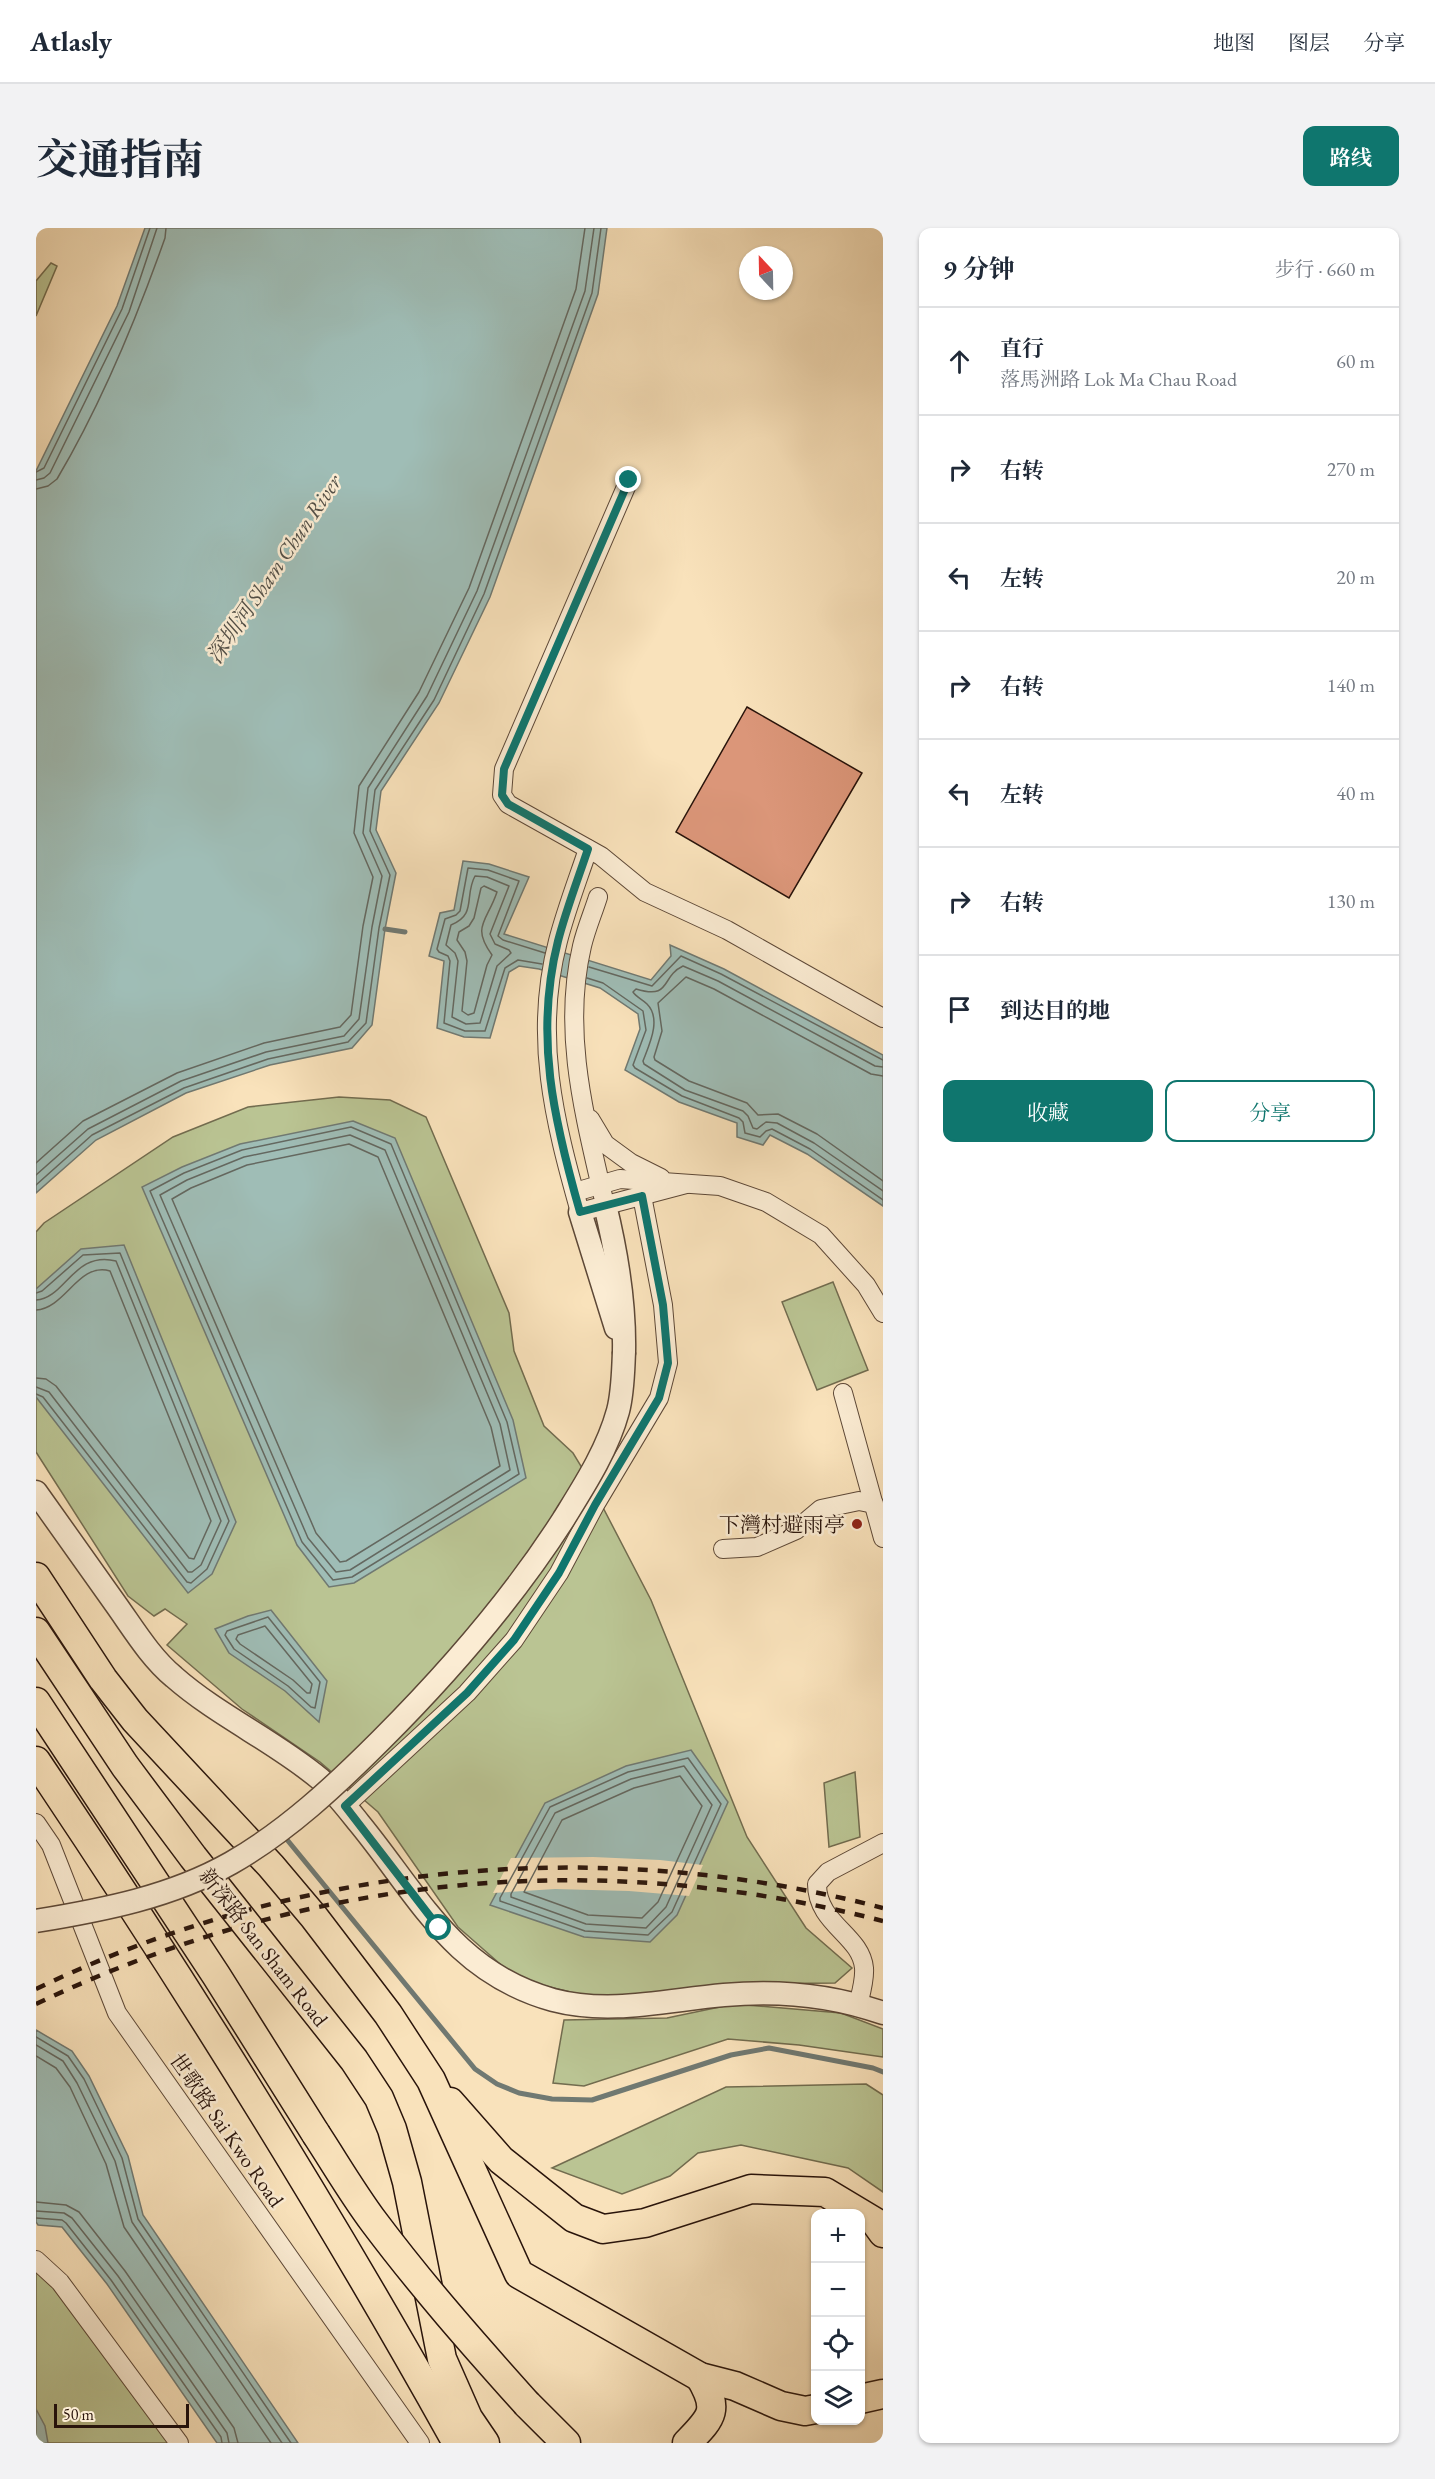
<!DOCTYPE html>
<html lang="zh">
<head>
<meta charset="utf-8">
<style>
	:root { --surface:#fff; --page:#f2f2f3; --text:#1f2937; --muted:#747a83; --line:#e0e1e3; --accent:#0f766e }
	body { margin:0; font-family:"EB Garamond","Noto Serif SC",serif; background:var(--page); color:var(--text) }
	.controls { position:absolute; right:18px; bottom:18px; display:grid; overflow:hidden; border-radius:12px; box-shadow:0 2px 4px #0004 }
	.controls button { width:54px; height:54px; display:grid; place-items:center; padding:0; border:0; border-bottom:2px solid var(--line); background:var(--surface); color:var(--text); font:30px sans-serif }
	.compass { position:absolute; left:703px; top:18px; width:54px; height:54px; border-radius:50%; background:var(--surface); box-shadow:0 2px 4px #0004; rotate:338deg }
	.scale { position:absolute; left:18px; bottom:15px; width:135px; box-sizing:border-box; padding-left:6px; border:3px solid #29140b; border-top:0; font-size:16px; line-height:21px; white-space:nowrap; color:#29140b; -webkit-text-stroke:4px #fbecd3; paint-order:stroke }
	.stop { position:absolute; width:18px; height:18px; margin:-14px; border:4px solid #0f766e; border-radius:50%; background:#fff }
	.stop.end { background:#0f766e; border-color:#fff; box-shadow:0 2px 6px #0008 }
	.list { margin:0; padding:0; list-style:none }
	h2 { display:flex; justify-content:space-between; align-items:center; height:78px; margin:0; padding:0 24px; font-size:26px }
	h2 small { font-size:20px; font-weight:400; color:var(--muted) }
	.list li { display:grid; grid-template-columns:39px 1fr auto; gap:18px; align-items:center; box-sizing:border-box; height:108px; padding:0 24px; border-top:2px solid var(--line) }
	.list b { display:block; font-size:22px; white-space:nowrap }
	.list p { margin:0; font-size:20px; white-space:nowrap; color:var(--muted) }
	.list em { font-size:20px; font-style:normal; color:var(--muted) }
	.actions { display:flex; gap:12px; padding:18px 24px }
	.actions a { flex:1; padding:14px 0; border:2px solid var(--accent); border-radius:12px; text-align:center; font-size:21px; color:var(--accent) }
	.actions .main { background:var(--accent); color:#fff }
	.icon { flex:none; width:33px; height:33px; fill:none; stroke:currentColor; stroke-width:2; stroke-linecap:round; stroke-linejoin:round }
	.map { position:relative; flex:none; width:847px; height:2215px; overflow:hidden; border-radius:12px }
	header { display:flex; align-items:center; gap:36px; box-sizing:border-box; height:84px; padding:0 30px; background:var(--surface); border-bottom:2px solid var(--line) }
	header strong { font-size:28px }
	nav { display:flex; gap:33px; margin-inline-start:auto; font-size:21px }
	.intro { display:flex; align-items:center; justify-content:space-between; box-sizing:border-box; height:144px; padding:0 36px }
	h1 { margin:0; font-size:42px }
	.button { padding:15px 27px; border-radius:12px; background:var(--accent); color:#fff; font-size:21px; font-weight:700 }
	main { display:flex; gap:36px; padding:0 36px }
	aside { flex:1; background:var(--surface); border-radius:12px; box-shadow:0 2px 4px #0004 }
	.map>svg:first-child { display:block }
	.green { fill:#bac493; stroke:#726c4f; stroke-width:1.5 }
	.water { fill:#9fbdb6; stroke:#707972; stroke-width:1.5 }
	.pier { fill:#f9e2bb }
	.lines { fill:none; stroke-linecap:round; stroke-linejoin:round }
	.shore { stroke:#646860; stroke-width:1.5 }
	.stream { stroke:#707972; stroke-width:5 }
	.building { fill:#db9679; stroke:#29140b; stroke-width:1.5 }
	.minor-casing { stroke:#5d4837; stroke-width:20 }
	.tertiary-casing { stroke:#5d4837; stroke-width:25 }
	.primary-casing { stroke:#29140b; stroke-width:31 }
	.minor { stroke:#fbecd3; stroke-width:18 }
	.tertiary { stroke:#fbecd3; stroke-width:22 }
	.primary { stroke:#f9e2bb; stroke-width:28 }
	.rail { stroke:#29140b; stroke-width:4.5; stroke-dasharray:10 10; stroke-linecap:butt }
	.tertiary-bridge-casing { stroke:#5d4837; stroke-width:25; stroke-linecap:butt }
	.primary-bridge-casing { stroke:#29140b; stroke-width:31; stroke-linecap:butt }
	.tertiary-bridge { stroke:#fbecd3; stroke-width:22 }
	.primary-bridge { stroke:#f9e2bb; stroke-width:28 }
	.route { stroke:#0f766e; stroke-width:8 }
	.poi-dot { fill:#8f2418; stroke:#fbecd3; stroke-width:2 }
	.labels { text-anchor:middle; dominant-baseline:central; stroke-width:5; stroke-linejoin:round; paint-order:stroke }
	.poi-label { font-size:21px; fill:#29140b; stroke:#fbecd3; text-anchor:end }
	.street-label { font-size:21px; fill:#29140b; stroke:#fbecd3 }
	.water-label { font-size:22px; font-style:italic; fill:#524f47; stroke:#fbecd3 }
</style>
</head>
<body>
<header>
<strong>Atlasly</strong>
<nav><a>地图</a><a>图层</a><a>分享</a></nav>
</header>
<div class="intro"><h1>交通指南</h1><a class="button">路线</a></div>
<main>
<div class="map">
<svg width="847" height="2215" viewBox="0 0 847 2215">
	<rect width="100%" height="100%" fill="#f9e2bb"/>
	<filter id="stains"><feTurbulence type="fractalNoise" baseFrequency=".00333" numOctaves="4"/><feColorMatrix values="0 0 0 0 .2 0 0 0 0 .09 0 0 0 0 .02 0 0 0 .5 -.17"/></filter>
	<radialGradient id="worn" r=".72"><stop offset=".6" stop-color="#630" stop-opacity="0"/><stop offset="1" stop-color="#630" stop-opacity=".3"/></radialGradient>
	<!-- green -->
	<g class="green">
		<polygon points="15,35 21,38 0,88 0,53"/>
		<polygon points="303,869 354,872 390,889 473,1085 478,1123 508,1198 537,1225 548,1243 615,1372 711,1609 770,1700 816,1740 799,1755 697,1756 563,1771 481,1751 422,1699 342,1584 284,1534 206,1481 131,1417 151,1396 129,1381 118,1388 92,1368 0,1224 0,1004 8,995 137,909 212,879"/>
		<polygon points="797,1054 832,1142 781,1162 746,1074"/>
		<polygon points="819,1544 824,1609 793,1619 788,1555"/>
		<polygon points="698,1776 805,1785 847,1801 847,1829 763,1817 692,1811 548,1858 517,1855 528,1792 631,1790"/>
		<polygon points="830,1856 847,1867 847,1964 812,1940 705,1917 662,1925 634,1948 586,1966 516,1940 690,1859"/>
		<polygon points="0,2032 139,2215 0,2215"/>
	</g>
	<!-- water -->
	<g class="water">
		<polygon points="109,0 571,0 562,66 454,369 403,475 345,563 340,602 360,645 349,701 336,797 316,820 234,837 150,865 60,912 0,965 0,243 81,78"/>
		<polygon points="427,633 453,636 493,649 468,706 615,752 635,728 634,717 688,741 847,827 847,978 771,926 734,907 727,917 701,909 701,895 643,874 589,842 604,801 602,786 564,760 503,741 483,738 473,744 454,810 428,809 401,800 408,733 393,728 404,685 418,682"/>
		<polygon points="317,893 359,910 477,1192 490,1250 318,1355 293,1359 261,1317 106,959 146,939 204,916"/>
		<polygon points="88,1017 200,1294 176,1346 152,1365 0,1169 0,1061 45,1021"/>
		<polygon points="235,1382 291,1453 283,1494 249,1463 193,1425 179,1401 212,1388"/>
		<polygon points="655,1522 692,1574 641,1687 614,1714 548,1709 454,1677 509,1575 590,1538"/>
		<polygon points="0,1802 36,1823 53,1848 92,1928 107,1987 262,2215 181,2215 71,2056 26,1999 2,1997 0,1994"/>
		<polygon points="0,2181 9,2198 12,2215 0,2215"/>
	</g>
	<!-- pier -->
	<polygon class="pier" points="557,1629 624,1632 667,1637 653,1668 593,1663 519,1661 457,1665 475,1630"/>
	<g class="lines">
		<!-- shore -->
		<g class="shore">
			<polyline points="0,244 8,240 86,81 114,0"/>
			<polyline points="0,252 8,250 14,245 93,84 121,0"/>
			<path d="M 0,261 L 12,258 L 21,251 C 66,175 100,92 129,10 L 130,0"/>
			<path d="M 439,648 L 451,649 L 473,658 L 454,706 L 459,716 L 473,722 L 475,725 L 461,738 L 444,795 L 430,796 L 416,789 L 422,733 L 419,725 L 410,717 L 415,697 C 441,687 428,668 439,648 Z"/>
			<path d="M 448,658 L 461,664 C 451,694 435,698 456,727 L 451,737 L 438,785 L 432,787 L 426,783 L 431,733 L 429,724 L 421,712 L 423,704 L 433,698 L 438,690 L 445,660 Z"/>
			<polyline points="506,736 482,732 469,740 449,803 429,803 408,795 414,733 412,728 403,724 401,721 409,691 420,687 424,683 432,640 452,642 483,653 462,708 467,712 509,725"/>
			<polyline points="553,739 616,758 645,728 685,746 847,832"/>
			<polyline points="551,750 567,755 607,783 610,802 597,837 599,840 646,868 703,890 707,894 709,905 724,909 730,903 736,901 774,921 847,972"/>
			<path d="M 847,839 L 839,838 L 682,753 L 647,738 C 624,749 636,772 600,761 L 597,764 C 600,769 606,771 611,776 C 626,791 613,817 607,833 L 608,836 L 649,862 L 707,883 L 712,888 L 717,900 L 721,901 L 730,894 L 741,895 L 778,915 L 847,963"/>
			<polyline points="847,848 835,846 678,761 650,749 622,775 626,803 618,829 619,832 653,853 711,875 722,887 742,886 781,906 847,953"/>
			<polygon points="315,899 355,916 471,1194 483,1246 316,1349 297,1352 266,1314 114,963 148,945 206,922"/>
			<polygon points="314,907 349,922 464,1196 474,1242 314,1342 300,1344 272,1310 124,967 151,952 208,929"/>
			<polygon points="313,916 342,929 455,1199 464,1238 310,1333 304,1334 280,1305 136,971 155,960 211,937"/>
			<polyline points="0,935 47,893 141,845 228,815 304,799 315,787 327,698 337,649 318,605 323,558 383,464 433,360 540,61 549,0"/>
			<polyline points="0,947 52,901 145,853 230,824 308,808 323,791 336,699 346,648 327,605 332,560 391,468 441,363 549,63 558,0"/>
			<polyline points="0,957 56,907 148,860 232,831 312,814 330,795 343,700 354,647 334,603 339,562 398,472 448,366 556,65 565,0"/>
			<polyline points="0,1065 6,1063 47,1027 84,1025 193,1293 171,1341 155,1355 151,1354 7,1169 0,1166"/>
			<path d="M 0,1072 C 29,1071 38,1022 80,1033 L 185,1293 L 165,1337 L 156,1344 L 152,1344 L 13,1164 L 0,1159"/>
			<path d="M 0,1082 C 30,1080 42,1034 74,1043 L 175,1293 L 158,1331 L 153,1330 L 20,1158 L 10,1151 L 0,1150"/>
			<polygon points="232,1389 284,1454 279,1480 275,1479 252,1458 198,1421 189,1407 191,1403"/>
			<polygon points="229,1398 276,1456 274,1465 271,1465 257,1452 204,1416 200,1411 202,1407"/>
			<polygon points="652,1530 685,1576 636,1684 612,1707 549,1703 464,1673 464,1670 514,1579 592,1544"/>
			<polygon points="648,1538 676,1577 630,1679 610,1700 550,1696 475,1669 475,1666 519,1585 595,1551"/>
			<polygon points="644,1548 666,1578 622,1674 606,1690 552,1687 488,1664 526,1592 598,1560"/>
			<polyline points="0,1809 32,1828 48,1851 86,1930 102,1991 255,2215"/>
			<polyline points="0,1817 27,1833 41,1855 79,1933 96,1994 246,2215"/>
			<polyline points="0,1828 20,1840 34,1859 70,1936 88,1999 235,2215"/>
			<polyline points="0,1974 30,1977 43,1984 89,2043 198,2200 202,2215"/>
			<polyline points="0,1983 28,1985 36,1990 82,2048 191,2205 193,2215"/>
			<polyline points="0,1990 26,1992 30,1995 75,2052 185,2209 186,2215"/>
		</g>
		<!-- stream -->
		<g class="stream">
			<polyline points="349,701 369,704"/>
			<polyline points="248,1608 439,1841 461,1856 483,1865 516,1871 556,1872 695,1827 733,1820 837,1840 847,1844"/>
		</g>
	</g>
	<!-- building -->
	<polygon class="building" points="711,479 826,545 753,670 640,604"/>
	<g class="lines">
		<!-- minor casing -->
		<g class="minor-casing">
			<g id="minor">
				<polyline points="593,252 468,541 466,567 472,576 565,628 609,664 691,702 847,790"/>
				<path d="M 552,621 C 542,651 530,682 522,713 C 497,808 518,892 544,984 L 650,956"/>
				<path d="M 562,669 C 557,685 550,701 546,718 C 526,803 548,885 567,968"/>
				<polyline points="554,891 569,916 595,935 625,950"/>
				<polyline points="539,964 584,951 684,958 730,974 785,1007 830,1057 847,1085"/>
				<polyline points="807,1165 847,1310"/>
				<polyline points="687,1321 721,1319 760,1302 785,1281 823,1273 838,1276"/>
				<polyline points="309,1578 431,1465 478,1412 523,1345 559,1277 623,1170 632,1135 627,1077 606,968"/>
				<polyline points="0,1595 15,1617 81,1785 384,2215"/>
				<path d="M 822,1777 C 825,1765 829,1752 828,1740 C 825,1707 781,1696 781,1656 L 792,1644 L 847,1615"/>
				<polyline points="0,2032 24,2054 143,2215"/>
			</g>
		</g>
		<!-- tertiary casing -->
		<g class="tertiary-casing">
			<g id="tertiary">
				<path d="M 569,977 C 581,1026 589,1073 588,1124"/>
				<polyline points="544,984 580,1100"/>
				<path d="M 0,1264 C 27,1302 54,1340 81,1378 C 98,1402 115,1430 138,1449 C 181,1487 240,1514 284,1551 C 298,1563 311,1580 323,1595 C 383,1668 417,1744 517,1772 C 574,1787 631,1772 688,1767 C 742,1762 796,1767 847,1785"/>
			</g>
		</g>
		<!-- primary casing -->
		<g class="primary-casing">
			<g id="primary">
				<polyline points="0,1349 67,1451 99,1492 235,1638 278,1689 352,1786 395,1852 483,2046 664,2149 699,2158 745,2178 769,2183 780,2181"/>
				<polyline points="0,1404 89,1538 157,1629 318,1832 343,1870 356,1901 371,1954 406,2131 432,2190 449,2215"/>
				<polyline points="0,1474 180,1747 280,1906"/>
				<path d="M 0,1533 C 149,1755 291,1981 421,2215"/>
				<polyline points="414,1874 465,1932 538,1990 567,2001 609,1995 715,1961 789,1964 839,1994 847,2005"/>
				<polyline points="824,2171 847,2166"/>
				<polyline points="491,2176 530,2215"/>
				<path d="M 651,2215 C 676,2189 684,2183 664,2149"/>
			</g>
		</g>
		<!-- minor -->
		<use href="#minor" class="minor"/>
		<!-- tertiary -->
		<use href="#tertiary" class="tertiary"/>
		<!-- primary -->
		<use href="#primary" class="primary"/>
		<!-- rail -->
		<g class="rail">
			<path d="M 0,1761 C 263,1634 565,1606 847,1680"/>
			<path d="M 0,1776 C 271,1647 557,1618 847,1693"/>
		</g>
		<!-- tertiary-bridge casing -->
		<g class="tertiary-bridge-casing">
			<path id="tertiary-bridge" d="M 0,1693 C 67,1682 135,1669 195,1635 C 251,1603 299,1558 345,1512 C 413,1444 475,1373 527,1292 C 548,1258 571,1223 582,1183 C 587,1164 587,1144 588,1124"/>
		</g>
		<!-- primary-bridge casing -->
		<g class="primary-bridge-casing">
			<path id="primary-bridge" d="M 280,1906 C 299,1935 317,1966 338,1994 C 386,2058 438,2117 491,2176"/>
		</g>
		<!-- tertiary-bridge -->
		<use href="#tertiary-bridge" class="tertiary-bridge"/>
		<!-- primary-bridge -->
		<use href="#primary-bridge" class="primary-bridge"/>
	</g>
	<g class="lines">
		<!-- route -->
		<path class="route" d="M 403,1700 L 309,1578 L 431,1465 L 478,1412 L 523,1345 L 559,1277 L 623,1170 L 632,1135 L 627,1077 L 606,968 L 544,984 C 518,893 498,808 522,713 C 530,682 542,651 552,621 L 472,576 L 466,567 L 468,541 L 593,252"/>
	</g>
	<!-- markers -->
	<circle class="poi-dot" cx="821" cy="1296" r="6"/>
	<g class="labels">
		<!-- poi labels -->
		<g class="poi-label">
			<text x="809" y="1296">下灣村避雨亭</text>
		</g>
		<!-- street labels -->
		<g class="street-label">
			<text transform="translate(228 1719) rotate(52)">新深路 San Sham Road</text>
			<text transform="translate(191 1902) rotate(55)">世歌路 Sai Kwo Road</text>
		</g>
		<!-- water labels -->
		<g class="water-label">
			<text transform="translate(238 341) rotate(-56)">深圳河 Sham Chun River</text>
		</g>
	</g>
	<rect width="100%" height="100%" filter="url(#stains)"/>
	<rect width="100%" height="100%" fill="url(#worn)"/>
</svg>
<div class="controls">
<button>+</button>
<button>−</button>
<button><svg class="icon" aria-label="locate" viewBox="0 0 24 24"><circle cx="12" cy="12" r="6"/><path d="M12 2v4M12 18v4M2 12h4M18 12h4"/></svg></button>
<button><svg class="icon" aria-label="layers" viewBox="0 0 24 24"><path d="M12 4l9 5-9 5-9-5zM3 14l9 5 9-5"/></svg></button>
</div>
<svg class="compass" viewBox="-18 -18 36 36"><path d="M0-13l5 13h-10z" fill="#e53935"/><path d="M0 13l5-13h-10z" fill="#747a83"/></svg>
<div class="scale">50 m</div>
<div class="stop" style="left:403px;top:1700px"></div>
<div class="stop end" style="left:593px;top:252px"></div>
</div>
<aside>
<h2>9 分钟<small>步行 · 660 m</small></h2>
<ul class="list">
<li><svg class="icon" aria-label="ahead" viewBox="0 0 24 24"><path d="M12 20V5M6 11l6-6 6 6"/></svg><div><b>直行</b><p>落馬洲路 Lok Ma Chau Road</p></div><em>60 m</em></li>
<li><svg class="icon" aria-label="right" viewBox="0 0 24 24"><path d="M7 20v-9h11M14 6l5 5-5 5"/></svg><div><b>右转</b></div><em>270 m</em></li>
<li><svg class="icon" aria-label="left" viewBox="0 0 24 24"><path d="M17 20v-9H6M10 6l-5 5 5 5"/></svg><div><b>左转</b></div><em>20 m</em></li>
<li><svg class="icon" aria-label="right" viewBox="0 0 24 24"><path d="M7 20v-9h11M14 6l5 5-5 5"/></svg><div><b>右转</b></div><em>140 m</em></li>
<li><svg class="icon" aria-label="left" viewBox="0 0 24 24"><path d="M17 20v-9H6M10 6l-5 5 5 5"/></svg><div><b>左转</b></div><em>40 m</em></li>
<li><svg class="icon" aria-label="right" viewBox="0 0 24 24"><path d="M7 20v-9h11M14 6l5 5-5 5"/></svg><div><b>右转</b></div><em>130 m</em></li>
<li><svg class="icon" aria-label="arrive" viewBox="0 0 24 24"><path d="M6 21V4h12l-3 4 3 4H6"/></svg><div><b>到达目的地</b></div></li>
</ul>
<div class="actions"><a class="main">收藏</a><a>分享</a></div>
</aside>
</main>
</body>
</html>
